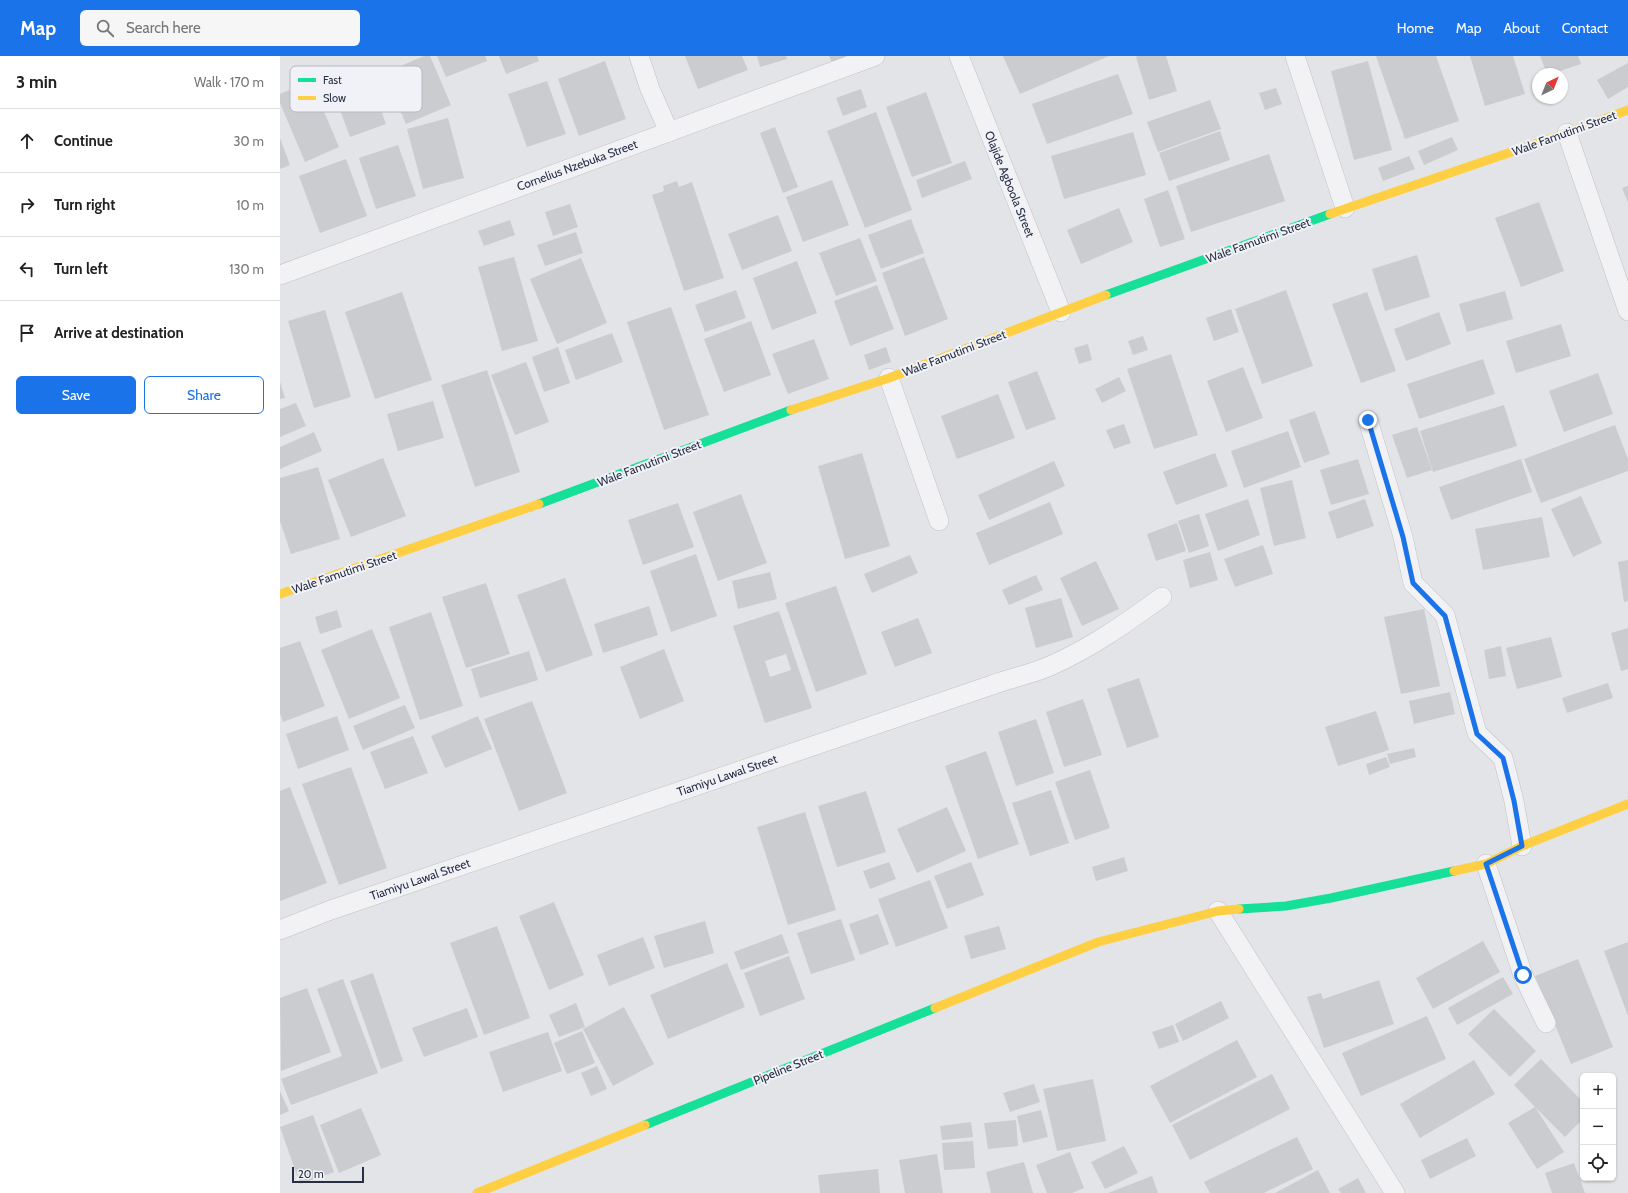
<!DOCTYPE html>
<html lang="en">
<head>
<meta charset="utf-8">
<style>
	:root { --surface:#fff; --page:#f6f6f6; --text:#222; --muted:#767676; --line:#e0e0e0; --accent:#1a73e8 }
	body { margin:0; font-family:Cabin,sans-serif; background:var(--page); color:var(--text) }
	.controls { position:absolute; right:12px; bottom:12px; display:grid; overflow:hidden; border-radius:6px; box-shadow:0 1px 3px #0004 }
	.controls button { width:36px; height:36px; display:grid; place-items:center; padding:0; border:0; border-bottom:1px solid var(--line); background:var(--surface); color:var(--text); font:20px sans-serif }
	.compass { position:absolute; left:1252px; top:12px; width:36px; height:36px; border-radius:50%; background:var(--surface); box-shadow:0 1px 3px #0004; rotate:43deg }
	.scale { position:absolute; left:12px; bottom:10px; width:72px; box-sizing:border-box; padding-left:4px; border:2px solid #282f42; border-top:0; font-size:11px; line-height:14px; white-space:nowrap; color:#282f42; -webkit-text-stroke:3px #f0f2f7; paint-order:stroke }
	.stop { position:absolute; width:12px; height:12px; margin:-9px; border:3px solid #1a73e8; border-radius:50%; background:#fff }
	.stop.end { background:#1a73e8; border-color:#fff; box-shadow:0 1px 4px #0008 }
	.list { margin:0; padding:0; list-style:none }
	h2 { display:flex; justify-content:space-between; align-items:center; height:52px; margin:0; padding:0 16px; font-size:17px }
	h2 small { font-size:13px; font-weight:400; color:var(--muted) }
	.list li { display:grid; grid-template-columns:26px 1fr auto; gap:12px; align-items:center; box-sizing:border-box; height:64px; padding:0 16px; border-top:1px solid var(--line) }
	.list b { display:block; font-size:15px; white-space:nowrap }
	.list em { font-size:13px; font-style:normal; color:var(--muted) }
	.actions { display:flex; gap:8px; padding:12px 16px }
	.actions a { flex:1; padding:9px 0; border:1px solid var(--accent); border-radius:6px; text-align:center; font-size:14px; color:var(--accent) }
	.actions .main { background:var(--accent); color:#fff }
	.icon { flex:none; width:22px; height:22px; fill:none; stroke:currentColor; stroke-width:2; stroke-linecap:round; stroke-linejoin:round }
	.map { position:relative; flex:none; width:1348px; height:1137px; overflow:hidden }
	header { display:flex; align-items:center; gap:24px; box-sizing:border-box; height:56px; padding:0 20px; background:var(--accent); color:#fff }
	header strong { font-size:19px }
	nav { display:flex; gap:22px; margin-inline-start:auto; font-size:14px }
	.search { width:280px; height:36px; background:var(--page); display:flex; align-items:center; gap:10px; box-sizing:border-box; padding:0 14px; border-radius:6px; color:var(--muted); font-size:15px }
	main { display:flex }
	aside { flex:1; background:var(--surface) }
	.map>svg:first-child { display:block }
	.building { fill:#caccd0; fill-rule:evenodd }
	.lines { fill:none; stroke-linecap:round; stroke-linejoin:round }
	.street-casing { stroke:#c0c2c6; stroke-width:20 }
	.street { stroke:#f2f2f4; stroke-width:19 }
	.fast { stroke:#16e098; stroke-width:9 }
	.slow { stroke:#ffcf43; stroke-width:9 }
	.route { stroke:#1a73e8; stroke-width:5 }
	.labels { text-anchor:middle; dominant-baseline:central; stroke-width:4; stroke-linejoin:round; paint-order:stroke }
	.street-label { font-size:12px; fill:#282f42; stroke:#f0f2f7 }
	.key { fill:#f0f2f7; stroke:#b4b8c1; stroke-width:1 }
	.key-label { font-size:11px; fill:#282f42 }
</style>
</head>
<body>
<header>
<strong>Map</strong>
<div class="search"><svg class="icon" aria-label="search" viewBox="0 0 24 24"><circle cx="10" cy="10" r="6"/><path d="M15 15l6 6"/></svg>Search here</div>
<nav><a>Home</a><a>Map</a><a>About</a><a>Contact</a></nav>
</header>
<main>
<aside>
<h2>3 min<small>Walk · 170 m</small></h2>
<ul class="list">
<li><svg class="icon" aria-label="ahead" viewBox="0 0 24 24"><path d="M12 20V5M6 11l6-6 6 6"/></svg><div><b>Continue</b></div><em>30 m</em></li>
<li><svg class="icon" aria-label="right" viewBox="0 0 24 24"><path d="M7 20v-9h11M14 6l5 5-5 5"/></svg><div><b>Turn right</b></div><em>10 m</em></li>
<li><svg class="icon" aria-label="left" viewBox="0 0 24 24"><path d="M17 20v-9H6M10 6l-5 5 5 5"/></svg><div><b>Turn left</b></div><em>130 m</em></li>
<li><svg class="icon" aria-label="arrive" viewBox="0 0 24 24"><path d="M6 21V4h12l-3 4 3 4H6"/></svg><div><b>Arrive at destination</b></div></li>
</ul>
<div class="actions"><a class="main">Save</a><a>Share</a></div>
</aside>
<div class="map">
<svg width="1348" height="1137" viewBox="0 0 1348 1137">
	<rect width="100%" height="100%" fill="#e2e4e8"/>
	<!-- building -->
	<g class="building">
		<polygon points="144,0 150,0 171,49 126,68 104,17"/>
		<polygon points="157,0 205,0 207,5 166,21"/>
		<polygon points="219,0 257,0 259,5 226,18"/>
		<polygon points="405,0 462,0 468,14 418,33"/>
		<polygon points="477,0 506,0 507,3 480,11"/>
		<polygon points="549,0 575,0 553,9"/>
		<polygon points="723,0 829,0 740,38"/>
		<polygon points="858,0 886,0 897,35 869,44 856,1"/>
		<polygon points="1096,0 1156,0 1179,65 1125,83"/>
		<polygon points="1190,0 1233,0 1245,38 1205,50"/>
		<polygon points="1260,0 1298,0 1301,8 1271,18 1267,18"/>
		<polygon points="325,5 346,63 299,80 278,23"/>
		<polygon points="1088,5 1112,94 1074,104 1051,15"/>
		<polygon points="1348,7 1348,31 1328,43 1317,24"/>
		<polygon points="86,13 106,68 70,81 50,27"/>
		<polygon points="838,18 853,58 767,88 752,48"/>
		<polygon points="31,25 59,91 25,106 0,47 0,38"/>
		<polygon points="267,25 286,78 247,91 228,38"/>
		<polygon points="996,32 1002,48 985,54 979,37"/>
		<polygon points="581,33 587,51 563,60 556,42"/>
		<polygon points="646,36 672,107 632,121 606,51"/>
		<polygon points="930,44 941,73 878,96 867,66"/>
		<polygon points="596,56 632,154 585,172 547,75"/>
		<polygon points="168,62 184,122 143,133 127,73"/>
		<polygon points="495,71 518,131 503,137 480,77"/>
		<polygon points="940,75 950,104 889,125 879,97"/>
		<polygon points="853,76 866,119 784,143 771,100"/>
		<polygon points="1172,81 1178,94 1144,109 1138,95"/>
		<polygon points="0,82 10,109 0,113"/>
		<polygon points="118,89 136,140 96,153 79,102"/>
		<polygon points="989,98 1005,145 911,176 896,130"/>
		<polygon points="1129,100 1135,113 1103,125 1098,112"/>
		<polygon points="66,103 87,160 40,177 19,120"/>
		<polygon points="685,105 692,123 642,142 636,124"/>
		<polygon points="552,124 569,169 523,186 506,141"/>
		<polygon points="397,125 399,131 412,126 444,222 404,235 372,139 384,135 383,130"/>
		<polygon points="1348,130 1348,146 1342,132"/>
		<polygon points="888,134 905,183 880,191 864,143"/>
		<polygon points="1259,146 1284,215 1241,231 1215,162"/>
		<polygon points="290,148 298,171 273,180 265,156"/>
		<polygon points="839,152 853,186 801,208 787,174"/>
		<polygon points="498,159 512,195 462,214 448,178"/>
		<polygon points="631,163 644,197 601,213 588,179"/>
		<polygon points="230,164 235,179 204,190 198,175"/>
		<polygon points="296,176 303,197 265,210 257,189"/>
		<polygon points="580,182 597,225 556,240 539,197"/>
		<polygon points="1137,199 1150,241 1105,255 1092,213"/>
		<polygon points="234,201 258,285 222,295 198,211"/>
		<polygon points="644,201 668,263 625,280 602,217"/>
		<polygon points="301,202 327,267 277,288 250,223"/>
		<polygon points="517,205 537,257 492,274 473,222"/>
		<polygon points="597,229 614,273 570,290 554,245"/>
		<polygon points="456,234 466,262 425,276 415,249"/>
		<polygon points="1006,234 1033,310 982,328 955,253"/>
		<polygon points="1225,235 1233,263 1187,276 1179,248"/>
		<polygon points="122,236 152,324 95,343 65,256"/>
		<polygon points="1087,236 1116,315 1081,327 1052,248"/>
		<polygon points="391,251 429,359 384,374 347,266"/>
		<polygon points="951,253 959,276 934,285 926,262"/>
		<polygon points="45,254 71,341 34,352 8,265"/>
		<polygon points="1159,256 1171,288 1126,305 1114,273"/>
		<polygon points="471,265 491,319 444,336 424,283"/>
		<polygon points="1281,268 1291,300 1236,317 1226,285"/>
		<polygon points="332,277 343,306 296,324 285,294"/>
		<polygon points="863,280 868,294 853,299 848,285"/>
		<polygon points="534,283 549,323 508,338 492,298"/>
		<polygon points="808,288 812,304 799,308 794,292"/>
		<polygon points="278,291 290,327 264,336 252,301"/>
		<polygon points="606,291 611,306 589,314 584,299"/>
		<polygon points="891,298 918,379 874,393 847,313"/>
		<polygon points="1203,303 1215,338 1139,363 1127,328"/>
		<polygon points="246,306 269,366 235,379 211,319"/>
		<polygon points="963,311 983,362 946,376 927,325"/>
		<polygon points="207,314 240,416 195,431 161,329"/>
		<polygon points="757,315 776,363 746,374 728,326"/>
		<polygon points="1318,317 1333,358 1284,376 1269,335"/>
		<polygon points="839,321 846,335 822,347 815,333"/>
		<polygon points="0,326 5,342 0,343"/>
		<polygon points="718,338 735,382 677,403 661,360"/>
		<polygon points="153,345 164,382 118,395 107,358"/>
		<polygon points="16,347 26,370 0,381 0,353"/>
		<polygon points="1224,349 1237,390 1153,416 1140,375"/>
		<polygon points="1035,355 1050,398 1024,407 1009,364"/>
		<polygon points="844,368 851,387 834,393 826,374"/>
		<polygon points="1335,369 1348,403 1348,415 1261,447 1244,403"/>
		<polygon points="1137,371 1152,414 1127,422 1112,379"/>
		<polygon points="1008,375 1021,411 964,432 951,395"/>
		<polygon points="34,376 42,395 0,413 0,391"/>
		<polygon points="582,397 610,490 565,503 538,410"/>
		<polygon points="935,397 948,430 896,449 883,416"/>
		<polygon points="103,402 126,460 71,481 48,424"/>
		<polygon points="1078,403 1089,438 1051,449 1040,414"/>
		<polygon points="1241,403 1252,436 1171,464 1159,431"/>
		<polygon points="774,405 785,430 709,464 698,439"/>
		<polygon points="38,411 60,483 11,498 0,465 0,422"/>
		<polygon points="1012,424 1026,482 994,490 980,432"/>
		<polygon points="461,438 487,507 438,525 413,456"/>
		<polygon points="1301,440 1322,487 1293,501 1271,453"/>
		<polygon points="968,443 980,479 938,495 925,458"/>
		<polygon points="1085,443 1094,470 1057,483 1048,456"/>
		<polygon points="770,446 783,478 709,509 696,477"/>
		<polygon points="398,447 414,491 363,509 348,464"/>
		<polygon points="919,458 929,490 909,497 898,465"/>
		<polygon points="1262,461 1270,501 1203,514 1195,473"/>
		<polygon points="897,467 906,495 876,505 867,478"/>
		<polygon points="983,489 993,518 955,531 944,503"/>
		<polygon points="930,496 938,524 910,532 903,504"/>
		<polygon points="416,498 437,560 391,576 370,515"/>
		<polygon points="630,499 638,517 592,537 584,518"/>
		<polygon points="1348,504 1348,545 1344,546 1338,506"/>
		<polygon points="816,505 839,553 802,570 780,522"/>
		<polygon points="490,516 497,543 458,553 452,525"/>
		<polygon points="756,519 763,534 729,549 722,534"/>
		<polygon points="285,522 313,599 266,616 237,539"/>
		<polygon points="206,527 230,598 186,612 162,541"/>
		<polygon points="556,530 587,618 536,636 505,547"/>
		<polygon points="781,542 793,581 756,592 745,552"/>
		<polygon points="369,550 378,579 323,597 314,568"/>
		<polygon points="1144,553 1160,630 1121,638 1104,561"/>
		<polygon points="57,554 62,571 40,578 35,561"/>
		<path d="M 499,555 L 532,652 L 485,667 L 453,570 ZM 506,598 L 511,614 L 490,621 L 485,605 Z"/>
		<polygon points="151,556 183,650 140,664 109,571"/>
		<polygon points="638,562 652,597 615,611 601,576"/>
		<polygon points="1348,572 1348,613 1341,615 1331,577"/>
		<polygon points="92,573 120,642 69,663 41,594"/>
		<polygon points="1271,581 1282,621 1237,633 1226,592"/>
		<polygon points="20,585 45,650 3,666 0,657 0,592"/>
		<polygon points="1221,590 1226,620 1209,623 1204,594"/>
		<polygon points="384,593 404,645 360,663 340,611"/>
		<polygon points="249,595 258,624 200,642 191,613"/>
		<polygon points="859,622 879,681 847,692 827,633"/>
		<polygon points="1328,627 1333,642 1287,657 1282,642"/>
		<polygon points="1170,636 1175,658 1134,668 1129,645"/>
		<polygon points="803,643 822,699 784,711 766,656"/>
		<polygon points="252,645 287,737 239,755 204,663"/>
		<polygon points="125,649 135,672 83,694 73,670"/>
		<polygon points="1096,655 1109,694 1058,710 1045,671"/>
		<polygon points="57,660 69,694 18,713 6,678"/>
		<polygon points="198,660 212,693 165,712 151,680"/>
		<polygon points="756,663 774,717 736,730 718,676"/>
		<polygon points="133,680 148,717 105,733 90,696"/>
		<polygon points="1134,692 1136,701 1110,708 1107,698"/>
		<polygon points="706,695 739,788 698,803 665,710"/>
		<polygon points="1106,701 1110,711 1089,719 1086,708"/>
		<polygon points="71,711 107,812 59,829 22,728"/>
		<polygon points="810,714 830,772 795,784 775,726"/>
		<polygon points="10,731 47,827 0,845 0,735"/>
		<polygon points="771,734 789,787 750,800 732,747"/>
		<polygon points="586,735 606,796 557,811 538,750"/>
		<polygon points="667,751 686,795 637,817 617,773"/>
		<polygon points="525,756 556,854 508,869 477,771"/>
		<polygon points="844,801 848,815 816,825 812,811"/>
		<polygon points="609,806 616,823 590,833 583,815"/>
		<polygon points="691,806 704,839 667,853 654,820"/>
		<polygon points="650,824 668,872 616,891 598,843"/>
		<polygon points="274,846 304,919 269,934 239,860"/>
		<polygon points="598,858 609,888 580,899 569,868"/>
		<polygon points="561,863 575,904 531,918 517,877"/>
		<polygon points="425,865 434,897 384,912 374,880"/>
		<polygon points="217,870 250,962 204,979 170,887"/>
		<polygon points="719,870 726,893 691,903 684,880"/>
		<polygon points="502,878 509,897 461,914 454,896"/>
		<polygon points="363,881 375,912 329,930 317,899"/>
		<polygon points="1203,885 1220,916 1153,953 1136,922"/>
		<polygon points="1348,886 1348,960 1324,895"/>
		<polygon points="509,900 525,943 480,960 464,917"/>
		<polygon points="1298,903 1333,991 1291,1008 1255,920"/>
		<polygon points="447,907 465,951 388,983 370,939"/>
		<polygon points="93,917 123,1005 101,1013 70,925"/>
		<polygon points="1223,921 1233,938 1177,969 1168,952"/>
		<polygon points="63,923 98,1017 11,1049 1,1023 62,1000 37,933"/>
		<polygon points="1099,924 1114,968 1044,992 1027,941 1041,937 1043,943"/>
		<polygon points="27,932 51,996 1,1015 0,942"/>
		<polygon points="941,945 949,962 903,985 895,968"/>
		<polygon points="296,947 305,971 279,981 269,959"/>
		<polygon points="344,951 374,1008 333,1030 303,973"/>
		<polygon points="187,952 198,981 144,1001 132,972"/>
		<polygon points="1214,953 1256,995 1230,1021 1188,978"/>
		<polygon points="1147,960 1166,1003 1081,1040 1062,997"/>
		<polygon points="893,969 899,986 879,993 872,976"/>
		<polygon points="302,975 315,1007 287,1018 274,987"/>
		<polygon points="268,976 282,1015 223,1036 209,996"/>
		<polygon points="957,984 977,1021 890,1067 870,1030"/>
		<polygon points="1261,1003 1303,1046 1303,1063 1285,1081 1255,1051 1284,1096 1257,1113 1228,1067 1255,1051 1234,1029"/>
		<polygon points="1194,1004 1215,1038 1140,1082 1120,1048"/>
		<polygon points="317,1010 327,1033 311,1040 301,1017"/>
		<polygon points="992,1018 1010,1053 910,1104 892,1069"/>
		<polygon points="813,1023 826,1085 777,1095 763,1033"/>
		<polygon points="754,1028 760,1046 730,1056 723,1037"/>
		<polygon points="0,1035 9,1055 0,1059"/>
		<polygon points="81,1052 101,1099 59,1117 40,1069"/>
		<polygon points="761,1054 768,1081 743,1087 737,1060"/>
		<polygon points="33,1059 54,1116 20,1128 0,1071"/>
		<polygon points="736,1064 738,1090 708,1093 704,1067"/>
		<polygon points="691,1066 693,1081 662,1084 660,1070"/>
		<polygon points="1017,1081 1033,1113 984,1137 930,1137 924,1126"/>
		<polygon points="1187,1082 1196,1100 1150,1123 1141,1104"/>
		<polygon points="693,1085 695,1112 664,1114 662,1087"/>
		<polygon points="844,1090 858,1117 825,1133 811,1106"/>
		<polygon points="790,1096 804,1132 792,1137 767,1137 756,1109"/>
		<polygon points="657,1098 663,1137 625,1137 619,1104"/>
		<polygon points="744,1106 753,1137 711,1137 706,1116"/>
		<polygon points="1294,1107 1305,1137 1272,1137 1265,1117"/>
		<polygon points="598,1113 600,1137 540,1137 538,1119"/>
		<polygon points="1038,1114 1050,1137 995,1137"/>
		<polygon points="872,1120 878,1137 828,1137"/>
		<polygon points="1078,1122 1086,1137 1061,1137 1058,1133"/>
	</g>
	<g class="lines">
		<!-- street casing -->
		<g class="street-casing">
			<g id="street">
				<polyline points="359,0 370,33 389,76"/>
				<polyline points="679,0 781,256"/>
				<polyline points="1015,0 1065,152"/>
				<polyline points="1287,77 1348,255"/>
				<polyline points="0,219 595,0"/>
				<polyline points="609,322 659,465"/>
				<polyline points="1088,364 1123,481 1133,527 1165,559 1197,677 1223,702 1234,745 1242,790"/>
				<polyline points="1206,808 1243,919 1266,967"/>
				<polyline points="938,855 1115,1137"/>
				<path d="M 0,874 L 48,855 L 712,629 C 731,622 752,618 770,610 C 811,592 846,567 882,541"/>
			</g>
		</g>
		<!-- street -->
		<use href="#street" class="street"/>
		<!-- fast -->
		<g class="fast">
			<polyline points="826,239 1050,158"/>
			<polyline points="259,448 511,354"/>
			<polyline points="959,853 1006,850 1051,842 1174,815"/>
			<polyline points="365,1069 655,952"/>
		</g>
		<!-- slow -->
		<g class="slow">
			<polyline points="1050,158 1287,77 1348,54"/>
			<polyline points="511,354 609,322 826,239"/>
			<polyline points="0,538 259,448"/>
			<polyline points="1174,815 1206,808 1242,790 1348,748"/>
			<polyline points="655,952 818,886 938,855 959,853"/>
			<polyline points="197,1137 365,1069"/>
		</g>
	</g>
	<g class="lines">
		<!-- route -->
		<polyline class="route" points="1088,364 1123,481 1133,527 1165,560 1197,678 1223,702 1234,745 1242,790 1206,808 1243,919"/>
	</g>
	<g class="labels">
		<!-- street labels -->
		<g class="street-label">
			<text transform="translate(1284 77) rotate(-20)">Wale Famutimi Street</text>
			<text transform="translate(297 109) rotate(-20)">Cornelius Nzebuka Street</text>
			<text transform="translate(730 128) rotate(68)">Olajide Agboola Street</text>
			<text transform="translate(978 184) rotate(-20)">Wale Famutimi Street</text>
			<text transform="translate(674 297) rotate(-21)">Wale Famutimi Street</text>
			<text transform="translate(369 407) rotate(-21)">Wale Famutimi Street</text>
			<text transform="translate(64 516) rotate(-19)">Wale Famutimi Street</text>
			<text transform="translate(447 719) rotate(-19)">Tiamiyu Lawal Street</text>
			<text transform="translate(140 823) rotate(-19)">Tiamiyu Lawal Street</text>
			<text transform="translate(508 1011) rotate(-22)">Pipeline Street</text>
		</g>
	</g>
	<!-- legend -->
	<rect x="10" y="10" width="132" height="46" rx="6" class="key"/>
	<rect x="18" y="22" width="18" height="4" fill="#16e098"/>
	<rect x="18" y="40" width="18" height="4" fill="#ffcf43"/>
	<g class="key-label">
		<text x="43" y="28">Fast</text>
		<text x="43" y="46">Slow</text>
	</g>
</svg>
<div class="controls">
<button>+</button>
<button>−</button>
<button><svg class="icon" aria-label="locate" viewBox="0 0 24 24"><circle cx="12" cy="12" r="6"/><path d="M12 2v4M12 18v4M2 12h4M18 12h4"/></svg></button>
</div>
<svg class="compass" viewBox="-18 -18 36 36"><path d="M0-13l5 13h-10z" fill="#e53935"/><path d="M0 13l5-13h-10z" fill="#767676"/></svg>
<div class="scale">20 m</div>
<div class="stop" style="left:1243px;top:919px"></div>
<div class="stop end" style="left:1088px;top:364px"></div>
</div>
</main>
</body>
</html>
